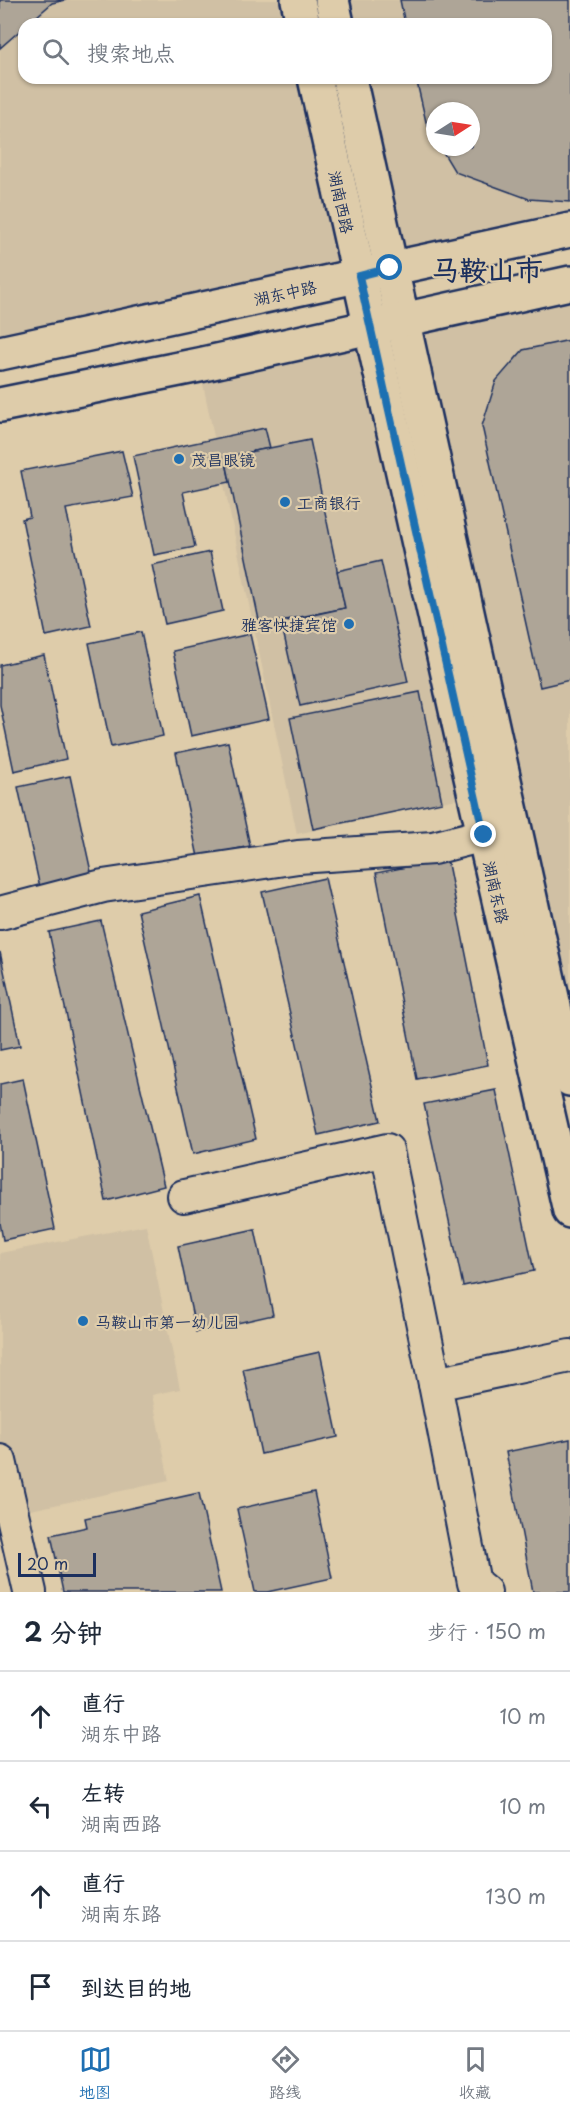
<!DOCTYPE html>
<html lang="zh">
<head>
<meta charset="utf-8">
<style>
	:root { --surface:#fff; --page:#f6f6f7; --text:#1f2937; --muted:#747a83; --line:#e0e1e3; --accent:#1f6fb2 }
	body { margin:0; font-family:"Playpen Sans","LXGW WenKai TC",sans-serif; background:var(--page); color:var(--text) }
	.compass { position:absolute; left:426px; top:102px; width:54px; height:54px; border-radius:50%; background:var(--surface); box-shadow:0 2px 4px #0004; rotate:78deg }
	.scale { position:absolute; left:18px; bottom:15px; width:78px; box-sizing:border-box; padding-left:6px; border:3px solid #1b2f5e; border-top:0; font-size:16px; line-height:21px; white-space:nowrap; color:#1b2f5e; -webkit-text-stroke:4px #deccaa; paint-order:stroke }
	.stop { position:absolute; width:18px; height:18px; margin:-14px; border:4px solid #1f6fb2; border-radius:50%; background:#fff }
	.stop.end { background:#1f6fb2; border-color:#fff; box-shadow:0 2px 6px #0008 }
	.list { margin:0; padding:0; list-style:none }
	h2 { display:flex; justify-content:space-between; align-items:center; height:78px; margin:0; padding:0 24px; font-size:26px }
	h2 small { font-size:20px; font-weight:400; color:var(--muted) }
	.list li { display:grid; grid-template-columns:39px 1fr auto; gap:18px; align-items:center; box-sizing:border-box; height:90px; padding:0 24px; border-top:2px solid var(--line) }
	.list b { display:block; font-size:22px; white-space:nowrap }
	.list p { margin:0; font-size:20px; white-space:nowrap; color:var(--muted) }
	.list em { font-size:20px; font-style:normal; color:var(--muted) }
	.icon { flex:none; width:33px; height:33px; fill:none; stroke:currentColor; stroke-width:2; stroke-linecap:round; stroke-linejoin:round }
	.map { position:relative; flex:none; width:570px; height:1592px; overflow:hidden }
	.search { position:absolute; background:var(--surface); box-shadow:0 2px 4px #0004; left:18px; right:18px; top:18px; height:66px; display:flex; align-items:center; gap:15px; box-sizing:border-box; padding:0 21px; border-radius:18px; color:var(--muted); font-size:22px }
	.sheet { height:438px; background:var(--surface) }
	nav { display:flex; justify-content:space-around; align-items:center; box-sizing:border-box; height:84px; border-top:2px solid var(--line); background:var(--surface); font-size:16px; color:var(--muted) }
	nav a { display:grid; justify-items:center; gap:3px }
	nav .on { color:var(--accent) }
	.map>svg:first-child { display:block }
	.built { fill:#d0c0a4; fill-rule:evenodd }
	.building { fill:#aea597; stroke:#1b2f5e; stroke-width:1.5 }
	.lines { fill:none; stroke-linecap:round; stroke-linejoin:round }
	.minor-casing { stroke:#1b2f5e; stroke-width:36 }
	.major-casing { stroke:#1b2f5e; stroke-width:38 }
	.minor { stroke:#deccaa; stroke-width:32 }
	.major { stroke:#deccaa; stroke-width:33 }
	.route { stroke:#1f6fb2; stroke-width:8 }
	.poi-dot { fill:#1f6fb2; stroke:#deccaa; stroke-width:2 }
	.labels { text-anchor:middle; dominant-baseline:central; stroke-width:4.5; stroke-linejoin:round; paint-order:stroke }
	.street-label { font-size:16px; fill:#1b2f5e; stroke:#deccaa }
	.poi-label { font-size:16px; fill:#1b2f5e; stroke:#deccaa; text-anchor:start }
	.town-label { font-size:28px; font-weight:bold; fill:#1b2f5e; stroke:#deccaa }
</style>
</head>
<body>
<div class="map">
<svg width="570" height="1592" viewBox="0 0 570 1592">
	<rect width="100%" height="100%" fill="#deccaa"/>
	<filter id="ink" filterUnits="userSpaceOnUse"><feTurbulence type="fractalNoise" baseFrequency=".0167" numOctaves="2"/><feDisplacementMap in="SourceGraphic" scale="12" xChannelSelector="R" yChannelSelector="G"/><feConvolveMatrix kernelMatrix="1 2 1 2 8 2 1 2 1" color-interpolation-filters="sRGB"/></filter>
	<g filter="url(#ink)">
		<!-- built -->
		<g class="built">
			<polygon points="0,0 298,0 303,24 24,24 24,78 315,78 359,276 0,353"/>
			<path d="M 332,0 L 570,0 L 570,224 L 389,260 L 349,78 L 546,78 L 546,24 L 337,24 ZM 435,111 L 471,111 L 471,147 L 435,147 Z"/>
			<polygon points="570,283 570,1080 402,319"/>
			<polygon points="370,326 475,795 297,834 199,365"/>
			<polygon points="146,1225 180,1389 152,1395 169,1481 16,1513 0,1443 0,1253"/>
		</g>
		<!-- building -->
		<g class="building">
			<polygon points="0,0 66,0 52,3 28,24 24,24 24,27 0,48"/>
			<polygon points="400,0 570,0 570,202 529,199 455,172 440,147 471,147 471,111 435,111 435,138 426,122 416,78 546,78 546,24 405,24"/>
			<polygon points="570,340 570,680 540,687 482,426 496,381 523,350"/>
			<polygon points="265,428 270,448 225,457 230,482 183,492 195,547 154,555 133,456"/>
			<polygon points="310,440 345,608 260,625 225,457"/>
			<polygon points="122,451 133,497 66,509 91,626 46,636 22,519 30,517 21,471"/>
			<polygon points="210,552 223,611 165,624 152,565"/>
			<polygon points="381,561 408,682 300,706 281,622 345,608 337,571"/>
			<polygon points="141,632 163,736 111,747 89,643"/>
			<polygon points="250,634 269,719 191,736 173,651"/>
			<polygon points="44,655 66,759 14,771 0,705 0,665"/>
			<polygon points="420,692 442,802 313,829 290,718"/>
			<polygon points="228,742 250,846 198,857 176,753"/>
			<polygon points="70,776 93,881 41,892 18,787"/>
			<polygon points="447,859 488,1065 417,1079 376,873"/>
			<polygon points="325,878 380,1121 318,1135 262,892"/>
			<polygon points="200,896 256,1139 193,1154 138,911"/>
			<polygon points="101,921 164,1186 106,1201 49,932"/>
			<polygon points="0,952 20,1046 0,1050"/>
			<polygon points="23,1079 55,1229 3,1240 0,1223 0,1084"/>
			<polygon points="496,1090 534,1271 463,1286 424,1104"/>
			<polygon points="255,1229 273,1315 196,1332 178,1246"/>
			<polygon points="320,1352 338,1437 261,1454 243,1369"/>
			<polygon points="570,1439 570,1592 533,1592 506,1452"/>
			<polygon points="314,1492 332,1578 267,1592 255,1592 237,1509"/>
			<polygon points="199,1493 221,1592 63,1592 51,1535 87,1527 85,1518"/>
		</g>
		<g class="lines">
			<!-- minor casing -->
			<g class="minor-casing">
				<g id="minor">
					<polyline points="0,913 103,886 298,857 433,848 484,835"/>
					<polyline points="184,1196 387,1150 435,1384"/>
					<polyline points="0,1461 30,1592"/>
					<polyline points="485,1592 474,1583 435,1384 570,1356"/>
				</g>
			</g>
			<!-- major casing -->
			<g class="major-casing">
				<g id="major">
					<polyline points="298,0 303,24"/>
					<polyline points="332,0 337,24"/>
					<polyline points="315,78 475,795 570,1211"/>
					<polyline points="349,78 570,1079"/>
					<polyline points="0,353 570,230"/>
					<polyline points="0,405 199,365 570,283"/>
				</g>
			</g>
			<!-- minor -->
			<use href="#minor" class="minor"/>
			<!-- major -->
			<use href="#major" class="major"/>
		</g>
	</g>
	<g class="lines" filter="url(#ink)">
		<!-- route -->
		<polyline class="route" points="390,268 359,276 484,835"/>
	</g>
	<!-- markers -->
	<g class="poi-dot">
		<circle cx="179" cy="459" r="6"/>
		<circle cx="285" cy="502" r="6"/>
		<circle cx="349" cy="624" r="6"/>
		<circle cx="83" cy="1321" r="6"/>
	</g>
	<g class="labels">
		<!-- street labels -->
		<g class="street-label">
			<text transform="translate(342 202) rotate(78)">湖南西路</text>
			<text transform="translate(285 292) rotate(-12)">湖东中路</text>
			<text transform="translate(497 892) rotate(77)">湖南东路</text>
		</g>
		<!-- poi labels -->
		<g class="poi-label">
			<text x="191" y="459">茂昌眼镜</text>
			<text x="297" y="502">工商银行</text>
			<text x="337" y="624" text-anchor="end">雅客快捷宾馆</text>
			<text x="95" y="1321">马鞍山市第一幼儿园</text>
		</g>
		<!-- town labels -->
		<g class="town-label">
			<text x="487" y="268">马鞍山市</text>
		</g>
	</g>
</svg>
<svg class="compass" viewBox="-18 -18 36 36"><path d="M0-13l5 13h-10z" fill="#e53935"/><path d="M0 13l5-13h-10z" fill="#747a83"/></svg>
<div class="scale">20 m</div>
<div class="stop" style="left:390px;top:268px"></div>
<div class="stop end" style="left:484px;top:835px"></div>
<div class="search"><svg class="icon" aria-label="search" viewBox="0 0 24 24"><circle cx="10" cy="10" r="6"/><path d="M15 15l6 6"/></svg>搜索地点</div>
</div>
<section class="sheet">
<h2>2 分钟<small>步行 · 150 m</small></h2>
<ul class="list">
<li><svg class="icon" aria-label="ahead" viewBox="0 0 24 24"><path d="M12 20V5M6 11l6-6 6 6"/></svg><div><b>直行</b><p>湖东中路</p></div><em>10 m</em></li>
<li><svg class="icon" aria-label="left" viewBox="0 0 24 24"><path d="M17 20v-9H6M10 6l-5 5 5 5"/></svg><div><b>左转</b><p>湖南西路</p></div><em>10 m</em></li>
<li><svg class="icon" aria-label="ahead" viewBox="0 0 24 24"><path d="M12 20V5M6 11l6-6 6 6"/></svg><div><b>直行</b><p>湖南东路</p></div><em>130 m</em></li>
<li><svg class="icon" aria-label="arrive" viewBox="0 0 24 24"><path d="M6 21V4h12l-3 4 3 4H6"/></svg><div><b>到达目的地</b></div></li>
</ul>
</section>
<nav>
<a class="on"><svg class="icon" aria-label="map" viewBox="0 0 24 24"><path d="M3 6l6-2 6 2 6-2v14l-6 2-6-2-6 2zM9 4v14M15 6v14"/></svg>地图</a>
<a><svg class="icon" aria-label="directions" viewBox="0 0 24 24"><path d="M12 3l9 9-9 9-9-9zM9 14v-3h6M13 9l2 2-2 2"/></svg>路线</a>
<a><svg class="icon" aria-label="saved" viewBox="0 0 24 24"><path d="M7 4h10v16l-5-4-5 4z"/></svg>收藏</a>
</nav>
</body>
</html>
